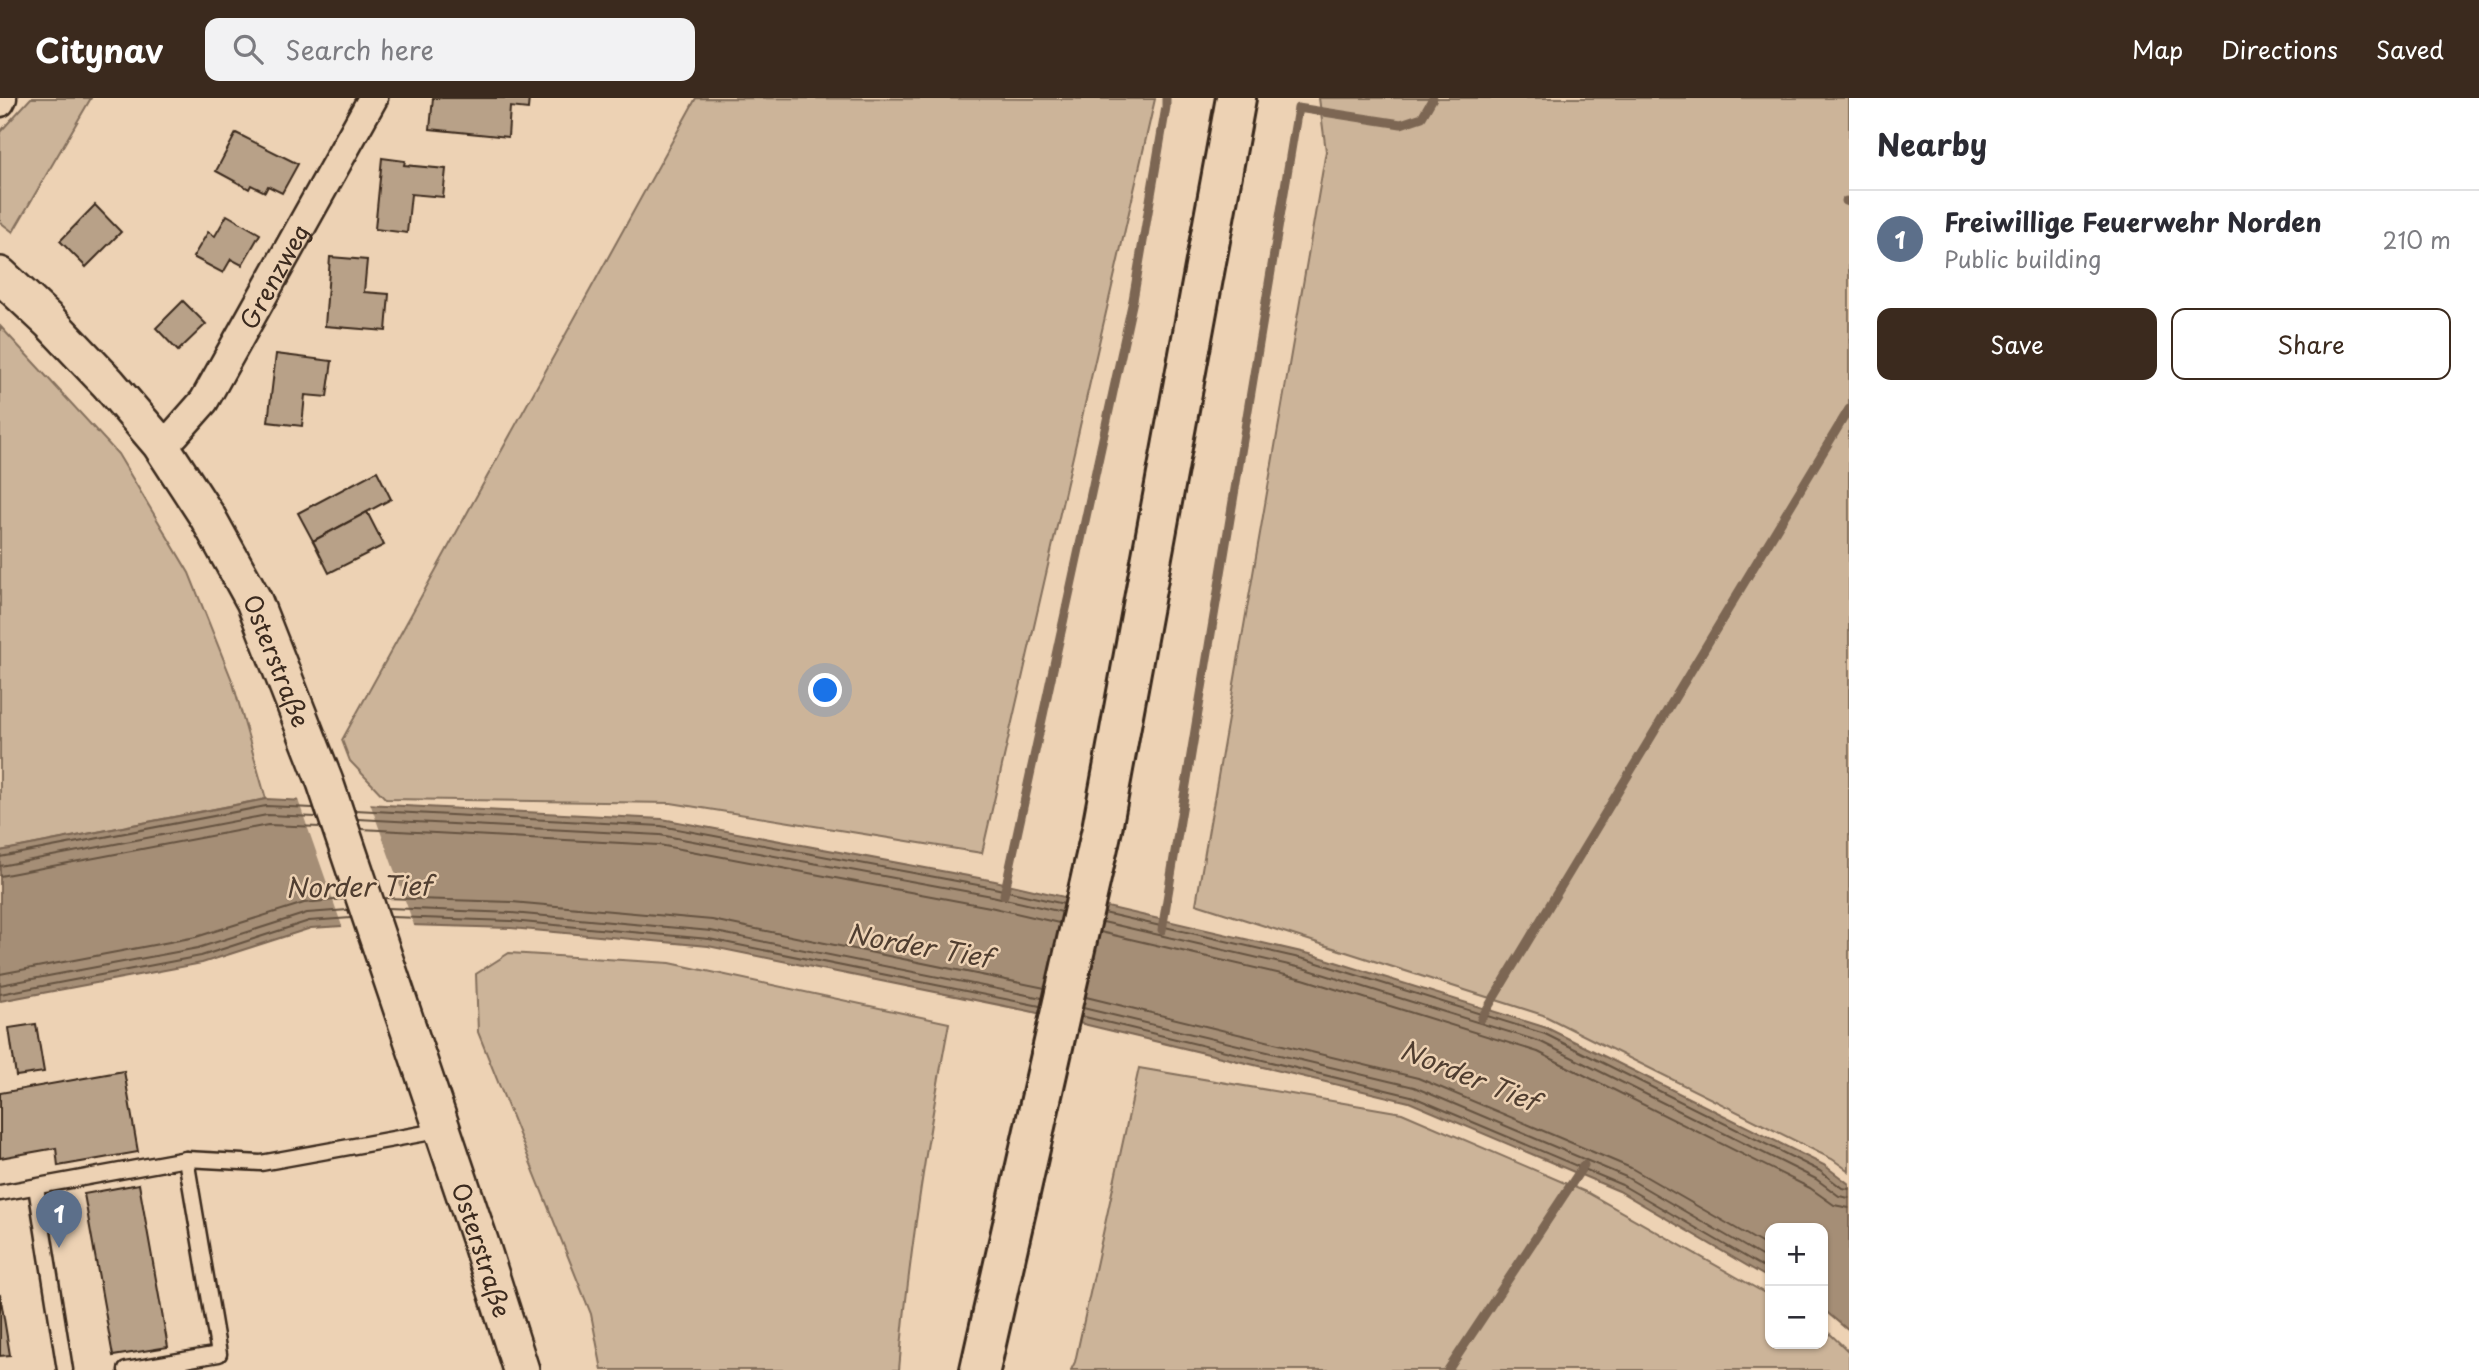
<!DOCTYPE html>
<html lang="en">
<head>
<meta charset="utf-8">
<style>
	:root { --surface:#fff; --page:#f2f2f3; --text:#2b2b33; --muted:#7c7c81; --line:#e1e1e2; --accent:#3b2a1e }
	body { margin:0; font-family:"Playpen Sans",sans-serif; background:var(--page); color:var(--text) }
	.controls { position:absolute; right:21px; bottom:21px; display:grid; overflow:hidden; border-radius:14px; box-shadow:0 2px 5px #0004 }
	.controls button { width:63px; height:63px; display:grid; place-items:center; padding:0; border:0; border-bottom:2px solid var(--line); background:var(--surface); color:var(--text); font:35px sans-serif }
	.you { position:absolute; left:826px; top:593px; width:24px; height:24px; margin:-18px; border:5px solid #fff; border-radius:50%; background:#1a73e8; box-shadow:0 0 0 10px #1a73e833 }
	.badge { display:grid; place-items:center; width:46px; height:46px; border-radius:50%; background:var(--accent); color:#fff; font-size:23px; font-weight:700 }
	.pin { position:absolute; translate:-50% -58px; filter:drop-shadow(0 2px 4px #0008) }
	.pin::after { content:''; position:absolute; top:37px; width:24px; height:21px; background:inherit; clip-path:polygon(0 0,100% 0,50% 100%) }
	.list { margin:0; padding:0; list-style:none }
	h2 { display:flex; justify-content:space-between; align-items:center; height:91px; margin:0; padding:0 28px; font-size:30px }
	h2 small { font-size:23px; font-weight:400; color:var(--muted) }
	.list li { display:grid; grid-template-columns:46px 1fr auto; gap:21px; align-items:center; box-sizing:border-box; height:98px; padding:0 28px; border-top:2px solid var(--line) }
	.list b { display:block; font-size:26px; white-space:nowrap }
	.list p { margin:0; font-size:23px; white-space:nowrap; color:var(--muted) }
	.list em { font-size:23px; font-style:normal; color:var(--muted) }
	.actions { display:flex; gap:14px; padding:21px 28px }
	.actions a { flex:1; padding:16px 0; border:2px solid var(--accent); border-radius:14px; text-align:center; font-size:24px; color:var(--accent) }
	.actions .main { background:var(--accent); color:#fff }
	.icon { flex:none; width:38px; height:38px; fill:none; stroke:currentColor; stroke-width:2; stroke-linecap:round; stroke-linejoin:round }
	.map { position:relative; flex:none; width:1849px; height:1272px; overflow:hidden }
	header { display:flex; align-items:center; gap:42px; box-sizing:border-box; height:98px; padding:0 35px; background:var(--accent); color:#fff }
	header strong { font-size:33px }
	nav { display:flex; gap:38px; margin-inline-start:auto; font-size:24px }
	.search { width:490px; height:63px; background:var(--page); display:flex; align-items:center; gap:18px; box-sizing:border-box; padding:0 24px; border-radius:14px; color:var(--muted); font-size:26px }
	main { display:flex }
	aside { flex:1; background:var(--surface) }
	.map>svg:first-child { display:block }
	.green { fill:#ccb499; stroke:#846f5c; stroke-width:2 }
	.water { fill:#a58e76; stroke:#7b6653; stroke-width:2 }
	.pier { fill:#edd2b4 }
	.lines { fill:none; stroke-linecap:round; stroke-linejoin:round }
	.shore { stroke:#655241; stroke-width:2 }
	.stream { stroke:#7b6653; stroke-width:9 }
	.building { fill:#b8a188; stroke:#3b2a1e; stroke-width:2 }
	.service-casing { stroke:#3b2a1e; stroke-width:19 }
	.minor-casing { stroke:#3b2a1e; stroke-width:33 }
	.tertiary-casing { stroke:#3b2a1e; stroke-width:40 }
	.primary-casing { stroke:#3b2a1e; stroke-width:44 }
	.service { stroke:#edd2b4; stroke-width:14 }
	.minor { stroke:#edd2b4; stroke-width:28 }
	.tertiary { stroke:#edd2b4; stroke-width:35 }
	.primary { stroke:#edd2b4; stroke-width:38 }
	.labels { text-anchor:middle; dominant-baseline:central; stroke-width:5; stroke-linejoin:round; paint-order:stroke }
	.street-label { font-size:24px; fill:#3b2a1e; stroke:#edd2b4 }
	.water-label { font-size:26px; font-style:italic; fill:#503e30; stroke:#edd2b4 }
</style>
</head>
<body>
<header>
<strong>Citynav</strong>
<div class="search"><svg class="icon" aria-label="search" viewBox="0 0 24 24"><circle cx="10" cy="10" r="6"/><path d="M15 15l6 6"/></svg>Search here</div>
<nav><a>Map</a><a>Directions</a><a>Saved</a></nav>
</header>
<main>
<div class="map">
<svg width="1849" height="1272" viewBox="0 0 1849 1272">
	<rect width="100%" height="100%" fill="#edd2b4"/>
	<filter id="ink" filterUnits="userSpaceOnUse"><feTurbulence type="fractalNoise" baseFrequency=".0143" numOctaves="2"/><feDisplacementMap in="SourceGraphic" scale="14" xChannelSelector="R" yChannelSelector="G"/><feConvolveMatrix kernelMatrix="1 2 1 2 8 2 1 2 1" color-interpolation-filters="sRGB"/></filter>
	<g filter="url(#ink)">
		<!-- green -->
		<g class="green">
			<polygon points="31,0 91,0 13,134 0,124 0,34"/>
			<polygon points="696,0 1155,1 982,755 671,705 386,701 350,663 342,642"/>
			<polygon points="1319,0 1849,0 1849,1073 1832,1061 1543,917 1196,806 1326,53"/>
			<polygon points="0,228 118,356 189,475 233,585 266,701 0,753"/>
			<path d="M 509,855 L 670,865 L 949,925 C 927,1041 909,1154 899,1272 L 602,1272 L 591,1216 L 478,934 L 476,876 Z"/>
			<polygon points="1139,970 1402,1015 1588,1095 1770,1198 1770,1246 1823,1246 1823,1229 1849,1254 1849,1272 1071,1272 1075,1264"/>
		</g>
		<!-- water -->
		<polygon class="water" points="266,701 662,721 995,783 1310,856 1547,930 1824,1067 1849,1086 1849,1233 1823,1211 1823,1130 1770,1130 1770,1181 1619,1093 1409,1004 1029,913 708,848 511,830 374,826 311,830 202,865 0,903 0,753"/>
		<!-- pier -->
		<polygon class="pier" points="297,699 369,702 415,830 374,829 343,831"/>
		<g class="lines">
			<!-- shore -->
			<g class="shore">
				<polyline points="355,712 661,728 994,790 1064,806"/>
				<polyline points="358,721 660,737 992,798 1062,814"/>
				<polyline points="361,731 659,747 990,809 1059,825"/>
				<polyline points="0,759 266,708 313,710"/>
				<polyline points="0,768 267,717 316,719"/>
				<polyline points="0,778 268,727 320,729"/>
				<polyline points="384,800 512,804 712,822 1045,890"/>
				<polyline points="388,810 512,815 711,833 1042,900"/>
				<polyline points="1104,815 1308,862 1545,936 1820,1073 1842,1090 1849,1091"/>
				<polyline points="391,819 511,823 709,841 1040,908"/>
				<polyline points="1103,824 1306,871 1541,944 1816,1081 1839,1098 1849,1100"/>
				<polyline points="1100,834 1303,881 1538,954 1810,1090 1834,1107 1849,1110"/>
				<polyline points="0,876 196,839 304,805 344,801"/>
				<polyline points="0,887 198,850 307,815 348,812"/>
				<polyline points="0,896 201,858 309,823 351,820"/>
				<polyline points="1086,899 1418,980 1631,1070 1770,1150"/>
				<polyline points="1083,910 1414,989 1626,1079 1770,1163"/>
				<polyline points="1081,918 1411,998 1622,1087 1770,1173"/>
			</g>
			<!-- stream -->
			<g class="stream">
				<polyline points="1846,103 1849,104"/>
				<polyline points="1004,797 1133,202 1166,9 1166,0"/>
				<polyline points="1162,832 1298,10 1401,26 1422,19 1433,0"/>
				<polyline points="1481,921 1849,311"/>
				<polyline points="1448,1272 1584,1067"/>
			</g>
		</g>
		<!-- building -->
		<g class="building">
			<polygon points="433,0 529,0 528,11 510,9 508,39 430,31"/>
			<polygon points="236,35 298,66 282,95 268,88 265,94 251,87 249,91 216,73"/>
			<polygon points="382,60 405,63 404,67 446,71 443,99 411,96 407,135 375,131"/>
			<polygon points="95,107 121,134 86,169 60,143"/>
			<polygon points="227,117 260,136 242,167 231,161 223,175 193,159 208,134 215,138"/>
			<polygon points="330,159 367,162 364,194 389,196 386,233 325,228"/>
			<polygon points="183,203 206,226 178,253 156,230"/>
			<polygon points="276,256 332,263 327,299 305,297 302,328 268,324"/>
			<polygon points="377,373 391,401 313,443 298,415"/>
			<polygon points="367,414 384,447 329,475 313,443"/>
			<polygon points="36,926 44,974 16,978 9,930"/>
			<polygon points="124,973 138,1054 58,1068 56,1050 0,1060 0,995"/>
			<polygon points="139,1086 168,1249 113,1258 84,1096"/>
			<polygon points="0,1196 10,1257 0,1258"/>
		</g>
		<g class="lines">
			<!-- service casing -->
			<g class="service-casing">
				<g id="service">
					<polyline points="36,1089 65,1272"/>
					<polyline points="0,1095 186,1061 261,1065 443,1032"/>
					<polyline points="126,1272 219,1256 186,1061"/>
				</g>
			</g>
			<!-- minor casing -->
			<g class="minor-casing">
				<g id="minor">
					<polyline points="0,4 2,0"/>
					<path id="s1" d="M 160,346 L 175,336 L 204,303 L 373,0"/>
				</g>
			</g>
			<!-- tertiary casing -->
			<g class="tertiary-casing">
				<g id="tertiary">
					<path id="s2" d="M 0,177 L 50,224 L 108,285 L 160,346 L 207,418 L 254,503 L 325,684 L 481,1146 L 521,1272"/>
				</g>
			</g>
			<!-- primary casing -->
			<g class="primary-casing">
				<polyline id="primary" points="980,1272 1102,731 1236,0"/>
			</g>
			<!-- service -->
			<use href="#service" class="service"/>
			<!-- minor -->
			<use href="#minor" class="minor"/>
			<!-- tertiary -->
			<use href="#tertiary" class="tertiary"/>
			<!-- primary -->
			<use href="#primary" class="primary"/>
		</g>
	</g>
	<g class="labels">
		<!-- street labels -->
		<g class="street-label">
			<text stroke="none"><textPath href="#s1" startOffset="205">Grenzweg</textPath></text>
			<text stroke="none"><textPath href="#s2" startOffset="480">Osterstraße</textPath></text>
			<text stroke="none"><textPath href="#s2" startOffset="1104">Osterstraße</textPath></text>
		</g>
		<!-- water labels -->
		<g class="water-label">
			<text transform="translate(358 788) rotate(-1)">Norder Tief</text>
			<text transform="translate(919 847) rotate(10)">Norder Tief</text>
			<text transform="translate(1469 977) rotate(22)">Norder Tief</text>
		</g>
	</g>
</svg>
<div class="controls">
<button>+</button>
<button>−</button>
</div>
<div class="you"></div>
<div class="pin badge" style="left:59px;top:1150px;background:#5c6f8a">1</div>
</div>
<aside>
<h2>Nearby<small></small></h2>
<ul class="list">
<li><span class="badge" style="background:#5c6f8a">1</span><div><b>Freiwillige Feuerwehr Norden</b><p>Public building</p></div><em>210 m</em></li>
</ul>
<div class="actions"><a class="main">Save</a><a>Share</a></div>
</aside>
</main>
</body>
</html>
